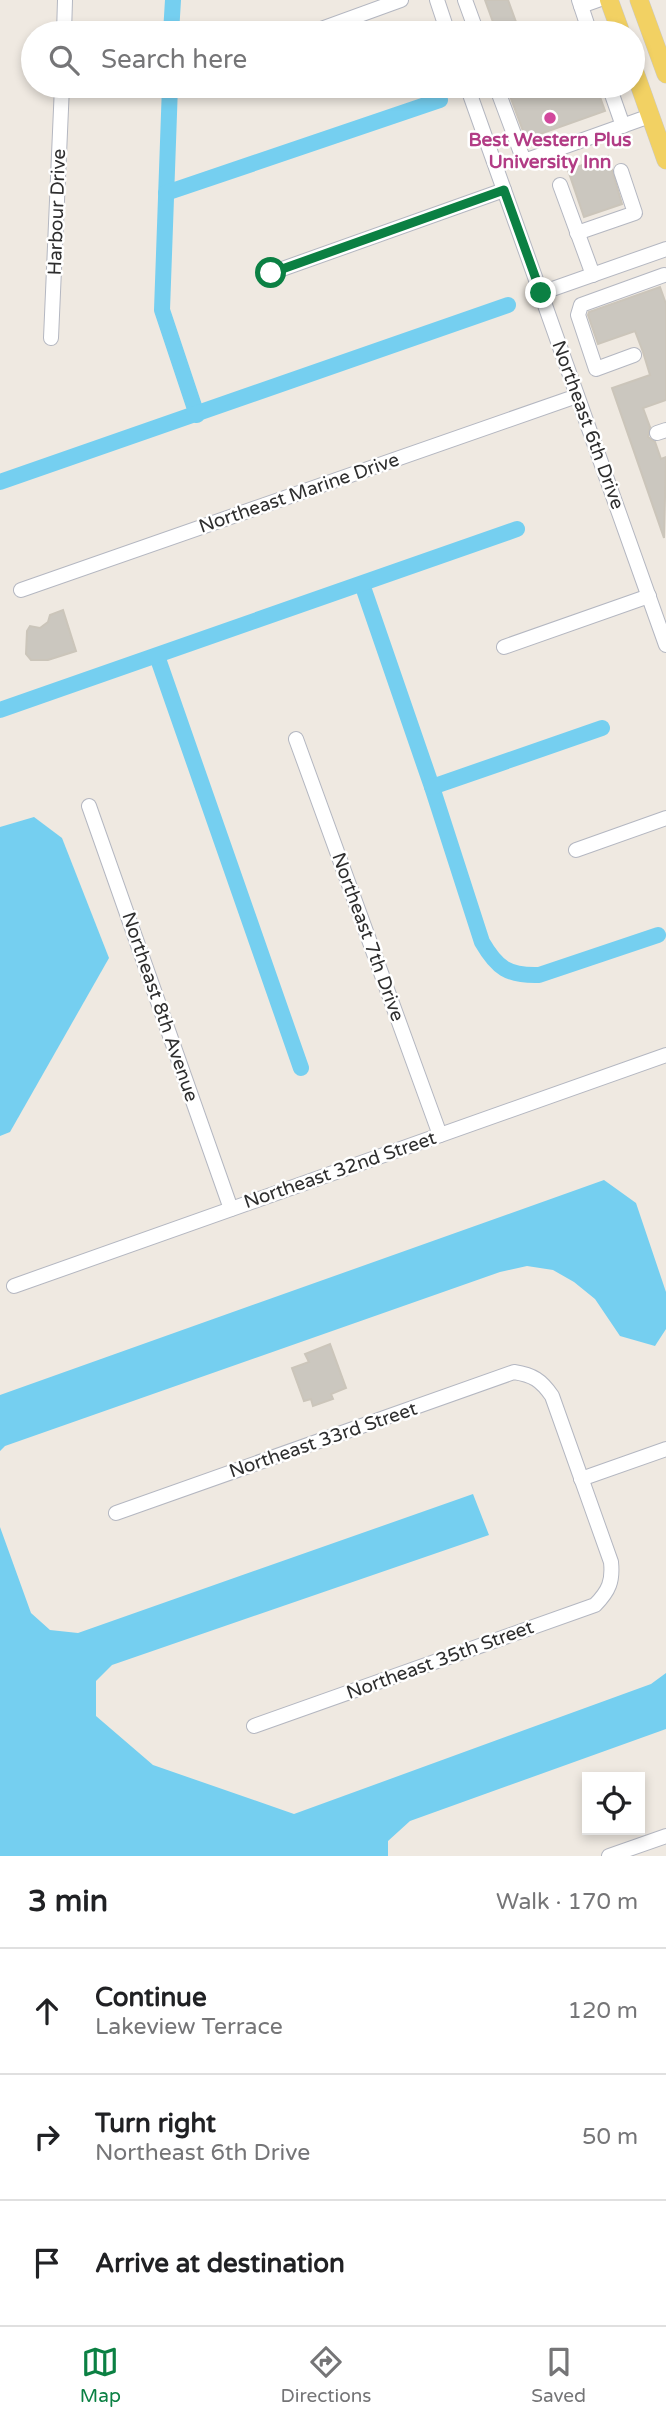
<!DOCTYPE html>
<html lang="en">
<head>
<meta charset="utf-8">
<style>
	:root { --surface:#fff; --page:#f6f6f6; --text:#202124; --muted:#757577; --line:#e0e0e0; --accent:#0b8043 }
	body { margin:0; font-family:"Varela Round",sans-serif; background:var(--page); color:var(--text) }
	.controls { position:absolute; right:21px; bottom:21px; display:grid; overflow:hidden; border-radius:0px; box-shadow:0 4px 10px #0003 }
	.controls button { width:63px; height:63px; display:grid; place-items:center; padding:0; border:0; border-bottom:2px solid var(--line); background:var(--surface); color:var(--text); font:35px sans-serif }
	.stop { position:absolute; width:21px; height:21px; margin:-16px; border:5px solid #0b8043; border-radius:50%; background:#fff }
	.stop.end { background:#0b8043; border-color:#fff; box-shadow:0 2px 7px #0008 }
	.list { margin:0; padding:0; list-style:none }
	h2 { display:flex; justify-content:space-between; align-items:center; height:91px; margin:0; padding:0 28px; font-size:30px }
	h2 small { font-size:23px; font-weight:400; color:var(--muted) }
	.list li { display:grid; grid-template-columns:46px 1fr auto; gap:21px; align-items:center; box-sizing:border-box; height:126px; padding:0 28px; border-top:2px solid var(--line) }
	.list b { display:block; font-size:26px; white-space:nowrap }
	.list p { margin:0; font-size:23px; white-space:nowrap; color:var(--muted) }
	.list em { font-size:23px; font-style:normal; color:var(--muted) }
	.icon { flex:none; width:38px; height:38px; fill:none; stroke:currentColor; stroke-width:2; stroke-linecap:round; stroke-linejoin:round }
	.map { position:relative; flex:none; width:666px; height:1856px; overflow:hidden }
	.search { position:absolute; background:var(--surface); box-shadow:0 4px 10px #0003; left:21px; right:21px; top:21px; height:77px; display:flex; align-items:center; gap:18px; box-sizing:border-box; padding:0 24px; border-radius:38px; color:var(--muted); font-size:26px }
	.sheet { height:469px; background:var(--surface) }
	nav { display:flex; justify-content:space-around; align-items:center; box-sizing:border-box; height:98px; border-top:2px solid var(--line); background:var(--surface); font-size:19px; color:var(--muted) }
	nav a { display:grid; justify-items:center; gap:4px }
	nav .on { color:var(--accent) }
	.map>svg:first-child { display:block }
	.water { fill:#75cff0 }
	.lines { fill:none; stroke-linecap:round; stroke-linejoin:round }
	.canal { stroke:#75cff0; stroke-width:16 }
	.building { fill:#cbc7bf; stroke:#cbc5ba; stroke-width:2 }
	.minor-casing { stroke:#b4b7c1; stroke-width:16 }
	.major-casing { stroke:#c9c9c9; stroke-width:19 }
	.minor { stroke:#fff; stroke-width:14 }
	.major { stroke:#f2d163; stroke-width:18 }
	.route { stroke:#0b8043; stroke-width:9 }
	.hotel-dot { fill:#d1479c; stroke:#fff; stroke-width:2.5 }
	.labels { text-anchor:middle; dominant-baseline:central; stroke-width:5; stroke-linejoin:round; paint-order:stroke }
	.hotel-label { font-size:19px; font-weight:bold; fill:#b23c85; stroke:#fff }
	.street-label { font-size:19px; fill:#2e2e2e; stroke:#fff }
</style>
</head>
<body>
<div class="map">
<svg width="666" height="1856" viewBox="0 0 666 1856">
	<rect width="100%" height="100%" fill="#efe9e1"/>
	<!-- water -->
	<g class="water">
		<polygon points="34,817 62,838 109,958 10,1132 0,1136 0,827"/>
		<polygon points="604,1180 636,1203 666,1292 666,1329 655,1346 620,1336 595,1299 574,1282 553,1270 527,1266 500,1272 5,1446 0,1451 0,1395"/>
		<polygon points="473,1494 489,1535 112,1665 96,1681 96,1716 153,1765 294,1814 651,1684 666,1673 666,1729 410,1821 388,1841 388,1856 0,1856 0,1527 31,1613 50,1630 78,1633"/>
	</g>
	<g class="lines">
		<!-- canal -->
		<g class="canal">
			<polyline points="171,33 173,0"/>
			<polyline points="170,86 162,310 197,415"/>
			<polyline points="166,193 440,100"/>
			<polyline points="0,482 508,305"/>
			<path d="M 362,584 L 432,787 L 482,942 C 497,968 508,976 539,975 L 658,935"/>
			<polyline points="157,656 301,1068"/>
			<polyline points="0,710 517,529"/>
			<polyline points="432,787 602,728"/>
		</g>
	</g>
	<!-- building -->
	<g class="building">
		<polygon points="485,0 508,0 520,33 497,33"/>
		<polygon points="515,86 596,86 605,111 526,139 510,96 518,94"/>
		<polygon points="608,156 622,204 584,217 568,170"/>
		<polygon points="660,287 666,304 666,400 643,408 650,427 648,437 655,442 661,459 666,457 664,538 612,388 650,375 643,352 635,331 598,344 588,315 589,312"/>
		<polygon points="63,610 76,651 48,660 31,660 26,654 27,631 30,626 40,628 48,622 50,615"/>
		<polygon points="330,1344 346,1388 331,1394 333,1399 313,1406 311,1399 304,1401 292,1368 309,1362 305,1354"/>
	</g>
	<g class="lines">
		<!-- minor casing -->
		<g class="minor-casing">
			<g id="minor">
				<polyline points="437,0 448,33"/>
				<polyline points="465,0 477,33"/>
				<polyline points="579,0 590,33"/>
				<polyline points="581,6 598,0"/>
				<polyline points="64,33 65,0"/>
				<polyline points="310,33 401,0"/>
				<polyline points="467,86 666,645"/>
				<polyline points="496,86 524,161 650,116"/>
				<polyline points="609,86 623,126"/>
				<polyline points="560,185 593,275"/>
				<polyline points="577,233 635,213 621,171"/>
				<polyline points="271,273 504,190"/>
				<polyline points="541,293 666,249"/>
				<polyline points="51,338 62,86"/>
				<polyline points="634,355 596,369 578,315 581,305 664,275"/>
				<polyline points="657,433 666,430"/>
				<polyline points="21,590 577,396"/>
				<polyline points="504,647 649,596"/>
				<polyline points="296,739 440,1135"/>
				<polyline points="89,806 231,1209"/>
				<polyline points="576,850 666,818"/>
				<polyline points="14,1286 666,1055"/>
				<polyline points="581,1479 666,1449"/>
				<path d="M 116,1513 L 514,1372 C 533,1375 541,1380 552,1396 L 611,1562 C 613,1581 609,1591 595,1605 L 254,1726"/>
				<polyline points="609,1856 666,1836"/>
			</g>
		</g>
		<!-- major casing -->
		<g class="major-casing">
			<g id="major">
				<polyline points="609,0 621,33"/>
				<polyline points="639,0 666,74"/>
				<polyline points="633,67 666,160"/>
			</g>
		</g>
		<!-- minor -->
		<use href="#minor" class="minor"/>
		<!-- major -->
		<use href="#major" class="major"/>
	</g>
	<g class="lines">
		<!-- route -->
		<polyline class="route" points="271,273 504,190 541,293"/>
	</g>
	<!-- markers -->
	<circle class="hotel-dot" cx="550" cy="118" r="7"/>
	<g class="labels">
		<!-- hotel labels -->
		<g class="hotel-label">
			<text x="550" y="140">Best Western Plus<tspan x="550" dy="22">University Inn</tspan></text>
		</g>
		<!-- street labels -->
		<g class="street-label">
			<text transform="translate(57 212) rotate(-88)">Harbour Drive</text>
			<text transform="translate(588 425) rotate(70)">Northeast 6th Drive</text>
			<text transform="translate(299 493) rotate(-19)">Northeast Marine Drive</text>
			<text transform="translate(368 937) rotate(70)">Northeast 7th Drive</text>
			<text transform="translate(160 1007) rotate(71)">Northeast 8th Avenue</text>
			<text transform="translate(340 1170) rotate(-19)">Northeast 32nd Street</text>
			<text transform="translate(323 1440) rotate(-19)">Northeast 33rd Street</text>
			<text transform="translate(440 1660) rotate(-20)">Northeast 35th Street</text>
		</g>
	</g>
</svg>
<div class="controls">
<button><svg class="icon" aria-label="locate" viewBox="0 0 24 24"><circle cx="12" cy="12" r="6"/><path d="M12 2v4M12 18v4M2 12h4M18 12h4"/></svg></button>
</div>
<div class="stop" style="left:271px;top:273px"></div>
<div class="stop end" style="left:541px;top:293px"></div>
<div class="search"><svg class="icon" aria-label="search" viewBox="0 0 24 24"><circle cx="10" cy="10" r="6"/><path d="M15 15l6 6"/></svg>Search here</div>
</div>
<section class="sheet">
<h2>3 min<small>Walk · 170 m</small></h2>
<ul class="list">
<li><svg class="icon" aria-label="ahead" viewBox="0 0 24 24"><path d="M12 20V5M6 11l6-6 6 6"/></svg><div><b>Continue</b><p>Lakeview Terrace</p></div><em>120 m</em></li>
<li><svg class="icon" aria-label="right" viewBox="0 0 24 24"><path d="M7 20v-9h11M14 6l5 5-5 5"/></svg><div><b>Turn right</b><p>Northeast 6th Drive</p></div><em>50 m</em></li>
<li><svg class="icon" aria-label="arrive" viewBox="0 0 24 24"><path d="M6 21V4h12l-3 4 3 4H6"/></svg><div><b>Arrive at destination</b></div></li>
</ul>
</section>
<nav>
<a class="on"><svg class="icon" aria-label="map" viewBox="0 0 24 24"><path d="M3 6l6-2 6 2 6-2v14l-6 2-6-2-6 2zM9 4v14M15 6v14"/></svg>Map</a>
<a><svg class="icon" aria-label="directions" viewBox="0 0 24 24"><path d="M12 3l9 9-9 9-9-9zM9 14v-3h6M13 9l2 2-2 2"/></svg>Directions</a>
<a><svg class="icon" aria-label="saved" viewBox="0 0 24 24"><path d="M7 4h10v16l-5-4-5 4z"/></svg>Saved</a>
</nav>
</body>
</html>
